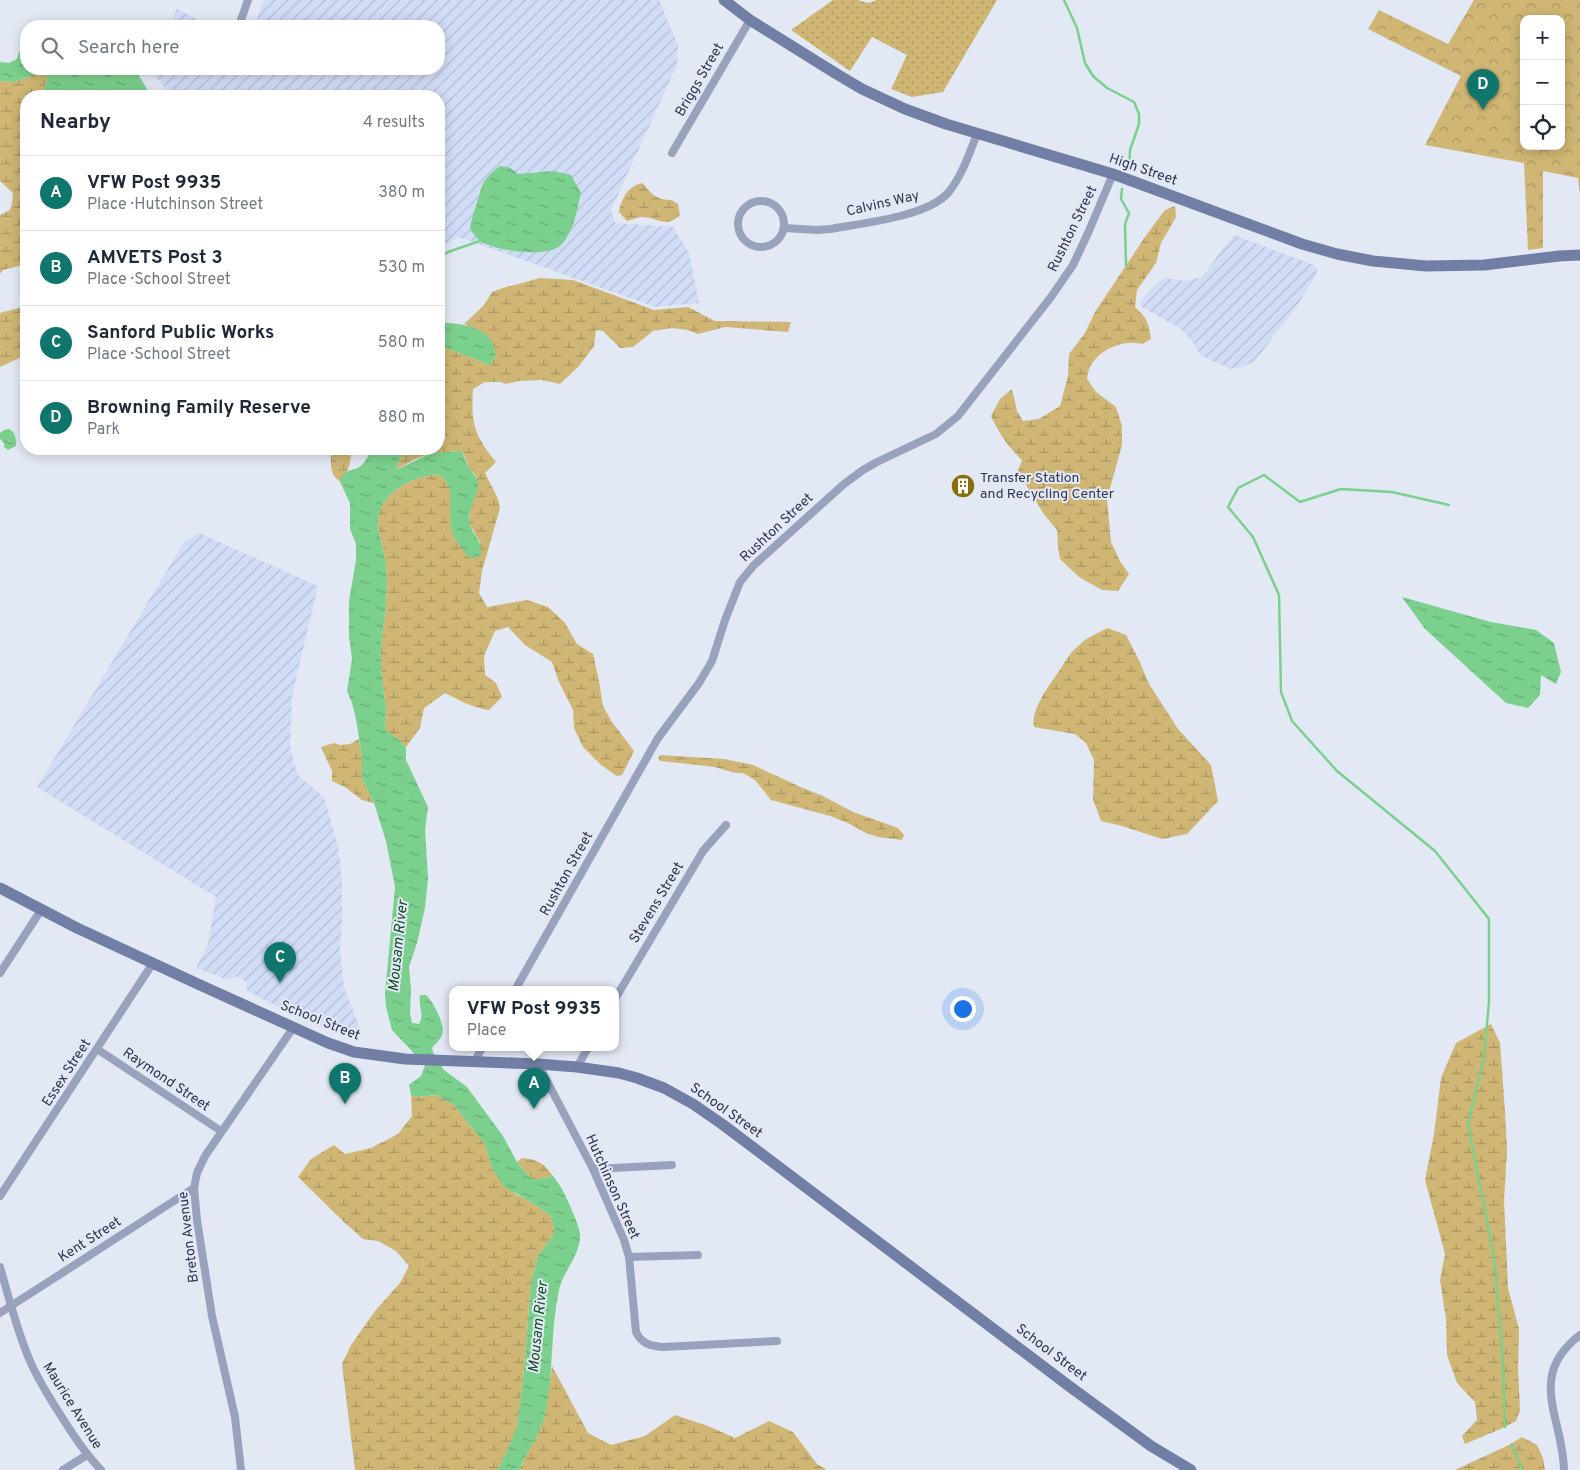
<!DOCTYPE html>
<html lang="en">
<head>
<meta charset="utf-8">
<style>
	:root { --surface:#fff; --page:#f2f2f3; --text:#1f2937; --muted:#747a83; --line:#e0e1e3; --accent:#0f766e }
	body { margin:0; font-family:Overpass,sans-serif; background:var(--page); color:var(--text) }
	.controls { position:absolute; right:15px; top:15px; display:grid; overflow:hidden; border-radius:10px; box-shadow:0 2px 12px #0003 }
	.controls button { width:45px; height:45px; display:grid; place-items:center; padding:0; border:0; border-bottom:1px solid var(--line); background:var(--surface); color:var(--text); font:25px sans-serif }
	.you { position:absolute; left:962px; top:1008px; width:18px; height:18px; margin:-12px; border:4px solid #fff; border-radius:50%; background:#1a73e8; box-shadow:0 0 0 8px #1a73e833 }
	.badge { display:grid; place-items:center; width:32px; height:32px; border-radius:50%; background:var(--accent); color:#fff; font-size:16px; font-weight:700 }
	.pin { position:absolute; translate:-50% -41px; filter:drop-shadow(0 1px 2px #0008) }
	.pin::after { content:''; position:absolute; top:26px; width:18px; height:15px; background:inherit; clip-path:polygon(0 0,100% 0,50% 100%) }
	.popup { position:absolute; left:449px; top:986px; width:170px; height:65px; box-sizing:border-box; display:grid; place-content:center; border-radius:10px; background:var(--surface); filter:drop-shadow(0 1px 4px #0005); font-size:16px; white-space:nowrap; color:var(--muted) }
	.popup b { font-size:19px; color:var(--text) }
	.popup::after { content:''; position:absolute; left:50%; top:100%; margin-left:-10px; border:10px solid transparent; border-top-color:var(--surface) }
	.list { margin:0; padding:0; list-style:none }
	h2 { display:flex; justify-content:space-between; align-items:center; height:65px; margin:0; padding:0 20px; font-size:21px }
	h2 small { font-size:16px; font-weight:400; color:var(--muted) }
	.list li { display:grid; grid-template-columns:32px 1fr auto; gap:15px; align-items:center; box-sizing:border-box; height:75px; padding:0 20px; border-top:1px solid var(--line) }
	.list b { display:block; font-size:19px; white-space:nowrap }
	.list p { margin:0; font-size:16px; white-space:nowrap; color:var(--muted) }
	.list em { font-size:16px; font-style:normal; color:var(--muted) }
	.icon { flex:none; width:28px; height:28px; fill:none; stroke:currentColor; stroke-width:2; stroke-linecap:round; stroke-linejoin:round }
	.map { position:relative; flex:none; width:1580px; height:1470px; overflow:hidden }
	.search { position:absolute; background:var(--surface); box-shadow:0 2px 12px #0003; left:20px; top:20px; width:425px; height:55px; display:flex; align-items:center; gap:12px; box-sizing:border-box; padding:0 18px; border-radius:20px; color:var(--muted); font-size:19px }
	.panel { position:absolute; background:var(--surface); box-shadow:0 2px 12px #0003; left:20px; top:90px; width:425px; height:365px; border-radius:20px }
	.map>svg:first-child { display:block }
	.industrial { fill:url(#industrial-furrows) }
	.grass { fill:url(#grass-dots) }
	.wetland { fill:url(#wetland-marsh) }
	.park { fill:url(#park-crowns); fill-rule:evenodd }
	.water { fill:url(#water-ripples) }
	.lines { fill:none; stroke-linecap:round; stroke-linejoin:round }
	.stream { stroke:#7cd08d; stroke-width:2.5 }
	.street { stroke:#98a2bc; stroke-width:8 }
	.secondary { stroke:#717fa5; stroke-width:11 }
	.labels { text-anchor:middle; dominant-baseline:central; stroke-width:4; stroke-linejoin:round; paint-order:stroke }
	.street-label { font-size:14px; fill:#2e364e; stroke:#e3e8f5 }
	.poi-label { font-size:14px; fill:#2e364e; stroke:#e3e8f5; text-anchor:start }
	.water-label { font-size:15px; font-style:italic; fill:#124f24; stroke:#e3e8f5 }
</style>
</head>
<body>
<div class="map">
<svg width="1580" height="1470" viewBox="0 0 1580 1470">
	<defs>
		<pattern id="industrial-furrows" width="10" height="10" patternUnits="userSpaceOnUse" patternTransform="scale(1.25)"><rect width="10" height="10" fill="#d1dcf7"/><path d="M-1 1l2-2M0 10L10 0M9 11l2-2" fill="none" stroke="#b4bdd5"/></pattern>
		<pattern id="grass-dots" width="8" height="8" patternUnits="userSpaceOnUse" patternTransform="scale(1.25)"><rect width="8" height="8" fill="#cfb674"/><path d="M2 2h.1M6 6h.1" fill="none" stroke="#a89561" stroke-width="1.8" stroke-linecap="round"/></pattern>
		<pattern id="wetland-marsh" width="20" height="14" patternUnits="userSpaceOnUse" patternTransform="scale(1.25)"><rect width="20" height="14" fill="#cfb674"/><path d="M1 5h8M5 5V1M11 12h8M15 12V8" fill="none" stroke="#a89561"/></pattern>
		<pattern id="park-crowns" width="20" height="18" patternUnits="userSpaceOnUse" patternTransform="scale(1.25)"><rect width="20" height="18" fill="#cfb674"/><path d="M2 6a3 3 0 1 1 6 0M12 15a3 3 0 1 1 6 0" fill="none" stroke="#a89561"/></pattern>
		<pattern id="water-ripples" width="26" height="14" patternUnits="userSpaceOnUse" patternTransform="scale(1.25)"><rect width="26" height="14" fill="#7cd08d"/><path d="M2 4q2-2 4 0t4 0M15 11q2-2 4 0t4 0" fill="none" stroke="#66aa75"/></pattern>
	</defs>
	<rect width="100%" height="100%" fill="#e3e8f5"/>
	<!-- industrial -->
	<g class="industrial">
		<polygon points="264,0 659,0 678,45 677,65 611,210 615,223 673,227 689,253 699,303 655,307 459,237 439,247 439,96 171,96 151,69 439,69 439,26 254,26"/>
		<polygon points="177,9 211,26 169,26"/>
		<polygon points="1234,235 1314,265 1317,270 1316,276 1296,307 1254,362 1239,368 1231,369 1200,355 1192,341 1181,329 1140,306 1142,299 1156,284 1164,278 1186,281 1201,277 1208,270 1222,249"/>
		<polygon points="199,533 318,586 292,696 290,746 294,764 299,776 324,797 338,847 342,878 342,921 340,949 344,987 358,1023 357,1033 353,1036 350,1037 350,1035 347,1034 345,1036 302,1019 247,991 247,982 236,976 229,980 196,968 208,944 216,897 37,787 184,542"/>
	</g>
	<!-- grass -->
	<path class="grass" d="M 833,0 C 840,0 850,0 858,0 C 865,2 869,5 876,0 L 997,0 L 943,92 L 912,97 L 891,89 L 907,55 L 872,37 L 850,71 L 791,30 Z"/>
	<!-- wetland -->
	<g class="wetland">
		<polygon points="38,74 49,77 42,96 26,96 26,264 3,270 0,274 0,215 10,210 12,204 13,193 0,181 0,81 13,82"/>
		<path d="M 642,183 C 648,189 653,197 662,199 C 671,201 669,198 678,204 L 680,215 C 665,229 660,218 642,217 C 637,217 632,220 627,221 L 619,212 C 621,199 628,186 642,183 Z"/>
		<path d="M 1175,206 L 1176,217 L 1161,243 L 1156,263 L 1137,290 L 1135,307 C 1147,318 1149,323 1151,339 L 1142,344 C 1124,339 1099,349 1090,367 C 1088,370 1088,375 1087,379 L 1096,392 L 1116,407 L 1122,426 L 1122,445 L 1107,499 L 1111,542 L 1120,561 L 1129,574 L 1118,591 L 1102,590 L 1079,577 L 1060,559 L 1058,547 L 1057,530 L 1043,513 L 1018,471 L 1022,460 C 1008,447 999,433 991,416 L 1000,399 L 1012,389 L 1017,411 L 1023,421 L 1039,419 L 1060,406 L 1068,376 L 1069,354 L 1085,333 L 1095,312 L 1147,234 L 1165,210 Z"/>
		<path d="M 540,278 L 573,280 L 654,310 L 688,307 L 715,321 L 791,322 L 788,332 L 725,327 L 698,334 L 688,330 L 672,328 L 653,331 L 633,347 L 620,348 L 603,331 L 596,330 L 594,346 L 579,366 L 560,384 L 542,380 L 519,381 L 506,384 L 500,382 L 485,382 L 473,389 C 471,424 474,435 496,462 L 485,473 L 498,499 L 500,508 L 482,571 L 479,593 L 487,607 L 527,600 L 548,607 L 565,623 L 577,644 L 593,654 L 599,681 L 603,706 L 612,722 L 634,751 L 622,775 L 617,776 L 601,765 L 583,747 L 574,728 L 573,710 L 559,682 L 552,662 L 525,645 L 508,627 L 495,631 L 484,656 L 485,675 L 496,683 L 502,697 L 489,710 C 473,708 459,700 445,693 L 424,708 L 420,728 L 406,747 L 396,737 L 386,731 C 384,723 386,716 386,708 C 383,688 380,668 381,647 C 384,618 390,588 385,559 C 383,541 371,521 383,504 C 395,485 417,477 438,474 C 459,488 447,511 452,532 C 453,537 458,542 461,545 L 481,544 L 469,523 L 471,504 L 475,495 L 477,477 L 470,469 L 462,451 L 431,453 L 413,460 L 396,470 L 398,463 L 405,449 L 439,449 L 439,345 L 490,365 L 496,355 C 489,333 485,333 464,324 L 484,305 L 492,292 L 503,288 Z"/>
		<polygon points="26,306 26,355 0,367 0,313"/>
		<path d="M 333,449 L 353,449 C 350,455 351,461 349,466 C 347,473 342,476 340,482 C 338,480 336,478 334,476 C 330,468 330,456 333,449 Z"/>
		<path d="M 1108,628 L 1126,635 L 1138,658 L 1149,684 L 1178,729 L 1211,765 L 1218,801 L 1187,834 L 1162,839 L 1122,826 L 1101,821 L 1093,799 L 1094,760 L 1086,743 L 1075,734 L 1034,727 C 1030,709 1052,682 1061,668 C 1065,662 1069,654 1075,649 C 1084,639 1095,634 1108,628 Z"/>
		<polygon points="359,739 362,757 362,778 374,803 362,800 345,787 332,781 332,771 321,747 334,743 340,745 350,744"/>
		<polygon points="660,755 724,759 753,765 805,789 821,795 853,812 898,828 904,835 902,840 878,837 866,833 848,823 830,816 771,800 755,780 743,773 735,773 715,767 661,761 658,758"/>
		<polygon points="1491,1024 1500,1043 1505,1111 1507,1151 1504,1200 1508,1288 1519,1329 1518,1370 1520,1410 1516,1421 1505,1427 1465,1444 1462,1436 1477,1420 1475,1402 1457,1383 1447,1355 1446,1319 1440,1280 1445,1254 1425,1180 1434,1134 1441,1078 1456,1043"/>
		<polygon points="411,1095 418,1097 437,1095 453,1104 485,1144 492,1168 515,1194 526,1199 550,1215 554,1227 554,1234 538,1256 531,1283 523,1381 517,1429 502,1462 497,1470 355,1470 342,1364 351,1345 375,1311 400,1283 409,1266 396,1251 378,1241 363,1239 345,1223 298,1177 311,1159 334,1145 345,1154 371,1148 398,1134 412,1116"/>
		<path d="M 522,1158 C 539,1160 543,1163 553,1176 L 534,1180 L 526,1173 L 517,1162 Z"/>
		<polygon points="552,1366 588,1433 611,1445 645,1436 675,1415 708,1426 735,1438 769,1421 793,1432 817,1464 827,1470 519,1470 541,1427 545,1414"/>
		<polygon points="1522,1437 1537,1445 1543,1458 1545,1470 1455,1470 1511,1444"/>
	</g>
	<!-- park -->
	<path class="park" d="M 1474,0 L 1580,0 L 1580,195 L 1578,178 L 1543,171 L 1543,248 L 1528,250 L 1524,163 L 1425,145 L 1461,76 L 1368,29 L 1379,10 L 1448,44 ZM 1524,19 L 1561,19 L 1561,146 L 1524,146 Z"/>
	<!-- water -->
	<g class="water">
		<polygon points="26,47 26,69 135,69 147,89 153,96 42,96 48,77 38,74 13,82 0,81 0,62 9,63 17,59 19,52"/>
		<path d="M 500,166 L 511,168 L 518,174 L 553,171 L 571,175 L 581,193 C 577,210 574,231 562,244 C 549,259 496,251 480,241 C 476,238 473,233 470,229 C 471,221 473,214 476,206 C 483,185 480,181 500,166 Z"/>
		<path d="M 439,322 C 456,324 480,324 491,340 C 493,344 495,350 496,355 L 490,365 L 439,345 Z"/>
		<path d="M 9,429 C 16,433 16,439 16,446 L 8,450 L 4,447 L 4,443 L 0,439 L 0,433 L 4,430 Z"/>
		<path d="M 372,449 L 405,449 L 398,463 L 396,470 L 431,453 L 462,451 C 464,457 467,464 470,469 C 473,474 477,476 478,482 C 480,494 466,509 470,524 C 473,537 485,542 480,556 L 469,558 C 465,552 453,538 452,532 C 446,511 459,488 438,474 C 417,477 395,485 383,504 C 371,521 383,541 385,559 C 390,588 384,618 381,647 C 380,667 383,688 386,708 C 386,716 384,723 386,731 L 396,737 L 406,747 L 406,760 L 428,807 L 425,830 L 428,878 L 425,908 L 417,943 L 409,967 L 411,990 L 410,1013 L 412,1023 L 419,1024 C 425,1014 418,1006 420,995 L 426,995 C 433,1001 446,1026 442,1035 C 441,1039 435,1044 432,1048 L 433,1052 L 444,1070 L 467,1087 L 503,1136 L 517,1162 L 526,1173 L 534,1180 L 553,1176 C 556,1180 559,1184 562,1189 C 566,1196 580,1227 580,1234 C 581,1255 563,1271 559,1290 C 550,1331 554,1374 545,1415 C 540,1435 527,1452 519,1470 L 497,1470 L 502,1462 L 517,1428 L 523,1381 L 531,1283 L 538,1256 L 554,1234 L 554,1227 L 550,1215 L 526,1199 L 504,1187 L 492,1168 L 485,1144 L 453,1104 L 437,1095 L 417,1097 L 411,1095 L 409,1085 L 421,1076 L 425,1065 L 392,1030 L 386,1007 L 385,993 L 395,887 L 386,841 L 374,803 L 362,778 L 362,757 L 356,719 L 352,703 L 347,691 L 352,659 L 349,636 L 349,601 L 356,560 L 356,544 L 350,529 L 350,503 L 340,482 L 341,477 L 347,471 C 362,469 365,462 372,449 Z"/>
		<polygon points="1402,597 1491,622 1536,630 1554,643 1561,672 1556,684 1541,675 1540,695 1528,708 1506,703 1425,629"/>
	</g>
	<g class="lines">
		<!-- stream -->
		<g class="stream">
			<polyline points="1064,0 1077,28 1085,63 1093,76 1107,88 1134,102 1139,114 1139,124 1130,150 1129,169"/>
			<polyline points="1122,189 1121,199 1129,213 1125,224 1126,265"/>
			<polyline points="439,258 448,252 480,241"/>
			<polyline points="1449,505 1392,492 1341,489 1300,502 1264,475 1238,488 1228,507 1253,537 1279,595 1281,692 1292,721 1337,771 1435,851 1489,919 1489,1002 1484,1057 1468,1124 1495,1263 1503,1364 1505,1427"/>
			<polyline points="1512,1444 1522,1470"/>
		</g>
		<!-- street -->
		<g class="street">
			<polyline points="241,20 248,0"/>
			<polyline points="672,153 750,20"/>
			<circle cx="761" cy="224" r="23"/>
			<path d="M 784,228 L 817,230 L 830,229 C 863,223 926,217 948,193 C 962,176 969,154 977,134"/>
			<polyline points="0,973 41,910"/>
			<polyline points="515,990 658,738 699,683 712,661 725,620 740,582 754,565 844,484 863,470 877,462 936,434 958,416 1051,297 1073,265 1088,233 1113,174"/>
			<polyline points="615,999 703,851 726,825"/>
			<polyline points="97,1049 221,1131"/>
			<polyline points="475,1061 482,1048"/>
			<path d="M 538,1064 L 593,1169 L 624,1240 L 629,1257 L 636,1332 C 642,1344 650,1346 663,1347 L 777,1341"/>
			<polyline points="577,1067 588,1048"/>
			<polyline points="593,1169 672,1165"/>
			<polyline points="0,1196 153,963"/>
			<polyline points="629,1257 698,1255"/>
			<path d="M 0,1267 C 9,1298 17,1331 30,1361 C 37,1378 47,1393 56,1408 C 70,1430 83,1451 101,1470"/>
			<polyline points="0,1313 194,1188"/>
			<polyline points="63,1470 87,1455"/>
			<polyline points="241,1470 235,1417 212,1316 197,1220 194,1188 197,1173 205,1156 293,1028"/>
			<path d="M 1564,1470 C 1563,1417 1526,1377 1580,1335"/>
		</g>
		<!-- secondary -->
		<g class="secondary">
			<polyline points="724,0 750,20 835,73 862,89 905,109 946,124 1113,174 1302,244 1337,254 1373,261 1426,266 1484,265 1559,256 1580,255"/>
			<polyline points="0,888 77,928 200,985 328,1043 354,1052 405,1059 538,1064 577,1067 619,1073 637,1078 664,1088 693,1104 722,1124 1069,1386 1151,1446 1191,1470"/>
		</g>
	</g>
	<!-- icons -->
	<defs>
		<g id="building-disc" transform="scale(1.25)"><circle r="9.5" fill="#896c0b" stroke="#e3e8f5"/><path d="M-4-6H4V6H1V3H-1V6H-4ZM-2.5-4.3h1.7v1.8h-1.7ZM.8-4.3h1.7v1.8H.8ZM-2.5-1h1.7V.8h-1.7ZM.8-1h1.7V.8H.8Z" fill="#fff"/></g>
	</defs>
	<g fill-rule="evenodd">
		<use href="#building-disc" x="963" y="486"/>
	</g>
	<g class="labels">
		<!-- street labels -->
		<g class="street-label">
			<text transform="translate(700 80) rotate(-60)">Briggs Street</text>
			<text transform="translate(1143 170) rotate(19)">High Street</text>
			<text transform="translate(883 204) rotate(-13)">Calvins Way</text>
			<text transform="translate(1073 229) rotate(-64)">Rushton Street</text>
			<text transform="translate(777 528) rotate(-43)">Rushton Street</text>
			<text transform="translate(567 874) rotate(-61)">Rushton Street</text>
			<text transform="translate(657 903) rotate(-59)">Stevens Street</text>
			<text transform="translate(320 1021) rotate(22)">School Street</text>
			<text transform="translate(67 1073) rotate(-57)">Essex Street</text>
			<text transform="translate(166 1080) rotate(34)">Raymond Street</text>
			<text transform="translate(726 1111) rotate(35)">School Street</text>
			<text transform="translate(612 1187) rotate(66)">Hutchinson Street</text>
			<text transform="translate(189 1237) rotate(-97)">Breton Avenue</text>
			<text transform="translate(90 1240) rotate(-33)">Kent Street</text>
			<text transform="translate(1051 1353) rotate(37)">School Street</text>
			<text transform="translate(72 1406) rotate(58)">Maurice Avenue</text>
		</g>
		<!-- poi labels -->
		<g class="poi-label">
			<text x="980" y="478">Transfer Station<tspan x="980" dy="16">and Recycling Center</tspan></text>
		</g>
		<!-- water labels -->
		<g class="water-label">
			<text transform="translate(399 946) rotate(-84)">Mousam River</text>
			<text transform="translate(539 1327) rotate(-84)">Mousam River</text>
		</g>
	</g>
</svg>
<div class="controls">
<button>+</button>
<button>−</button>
<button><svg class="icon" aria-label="locate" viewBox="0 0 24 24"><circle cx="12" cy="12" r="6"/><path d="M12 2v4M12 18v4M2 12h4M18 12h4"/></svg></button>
</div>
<div class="you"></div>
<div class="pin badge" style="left:534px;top:1109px">A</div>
<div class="popup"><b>VFW Post 9935</b>Place</div>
<div class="pin badge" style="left:345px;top:1104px">B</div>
<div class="pin badge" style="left:280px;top:983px">C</div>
<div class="pin badge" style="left:1483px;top:110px">D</div>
<div class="search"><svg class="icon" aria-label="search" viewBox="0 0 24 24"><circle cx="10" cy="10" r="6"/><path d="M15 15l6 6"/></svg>Search here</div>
<section class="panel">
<h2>Nearby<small>4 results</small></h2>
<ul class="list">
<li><span class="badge">A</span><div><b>VFW Post 9935</b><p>Place · Hutchinson Street</p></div><em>380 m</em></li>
<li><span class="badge">B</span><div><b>AMVETS Post 3</b><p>Place · School Street</p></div><em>530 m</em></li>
<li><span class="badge">C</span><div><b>Sanford Public Works</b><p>Place · School Street</p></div><em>580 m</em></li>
<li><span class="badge">D</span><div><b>Browning Family Reserve</b><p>Park</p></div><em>880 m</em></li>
</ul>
</section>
</div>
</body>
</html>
